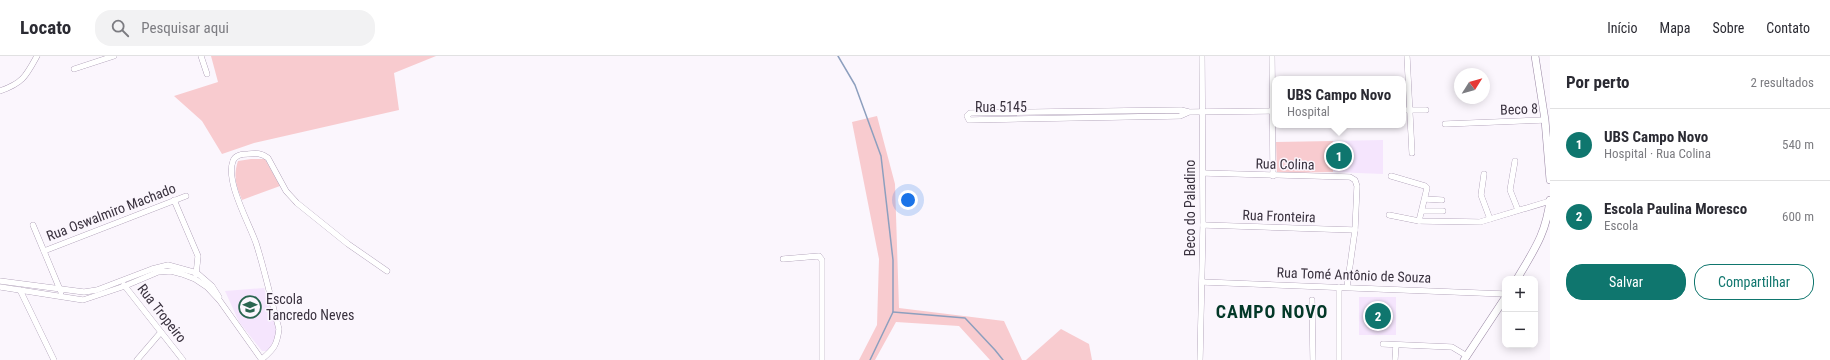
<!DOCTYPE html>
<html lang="pt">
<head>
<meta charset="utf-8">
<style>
	:root { --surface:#fff; --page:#f2f2f3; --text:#2b2b33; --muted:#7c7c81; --line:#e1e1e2; --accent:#0f766e }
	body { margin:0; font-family:"Roboto Condensed",sans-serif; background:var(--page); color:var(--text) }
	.controls { position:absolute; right:12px; bottom:12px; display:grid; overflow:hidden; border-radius:8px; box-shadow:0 2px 10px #0003 }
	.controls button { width:36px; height:36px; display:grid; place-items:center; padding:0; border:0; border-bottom:1px solid var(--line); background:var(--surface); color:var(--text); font:20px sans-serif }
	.compass { position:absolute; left:1454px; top:12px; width:36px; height:36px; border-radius:50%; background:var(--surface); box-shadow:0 2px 10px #0003; rotate:53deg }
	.you { position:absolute; left:908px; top:144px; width:14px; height:14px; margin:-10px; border:3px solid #fff; border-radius:50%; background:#1a73e8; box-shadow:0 0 0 6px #1a73e833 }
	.badge { display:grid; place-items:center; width:26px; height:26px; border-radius:50%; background:var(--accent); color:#fff; font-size:13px; font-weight:700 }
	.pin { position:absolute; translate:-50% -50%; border:2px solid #fff; box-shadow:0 1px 4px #0006 }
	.popup { position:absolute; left:1272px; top:20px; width:134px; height:52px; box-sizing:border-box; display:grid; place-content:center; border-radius:8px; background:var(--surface); filter:drop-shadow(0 1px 3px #0005); font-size:13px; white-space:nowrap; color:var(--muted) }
	.popup b { font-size:15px; color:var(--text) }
	.popup::after { content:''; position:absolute; left:50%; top:100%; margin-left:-8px; border:8px solid transparent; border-top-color:var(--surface) }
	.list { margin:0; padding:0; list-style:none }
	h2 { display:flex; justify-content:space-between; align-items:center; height:52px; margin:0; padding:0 16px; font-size:17px }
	h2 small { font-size:13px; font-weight:400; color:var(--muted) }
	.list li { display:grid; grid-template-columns:26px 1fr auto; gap:12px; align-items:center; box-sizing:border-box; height:72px; padding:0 16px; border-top:1px solid var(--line) }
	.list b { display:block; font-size:15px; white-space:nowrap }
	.list p { margin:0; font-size:13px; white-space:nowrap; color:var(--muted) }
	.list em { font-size:13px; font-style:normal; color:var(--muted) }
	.actions { display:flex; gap:8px; padding:12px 16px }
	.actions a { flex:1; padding:9px 0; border:1px solid var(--accent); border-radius:16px; text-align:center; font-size:14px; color:var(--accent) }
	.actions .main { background:var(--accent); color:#fff }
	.icon { flex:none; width:22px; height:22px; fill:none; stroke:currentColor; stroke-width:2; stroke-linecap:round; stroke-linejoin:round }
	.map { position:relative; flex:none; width:1550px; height:304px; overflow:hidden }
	header { display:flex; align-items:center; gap:24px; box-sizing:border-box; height:56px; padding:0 20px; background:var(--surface); border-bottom:1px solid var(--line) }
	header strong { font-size:19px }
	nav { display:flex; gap:22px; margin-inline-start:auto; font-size:14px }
	.search { width:280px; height:36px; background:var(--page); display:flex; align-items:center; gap:10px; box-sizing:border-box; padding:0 14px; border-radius:16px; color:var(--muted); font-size:15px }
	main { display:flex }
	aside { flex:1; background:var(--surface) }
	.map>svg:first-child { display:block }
	.built { fill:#f5e5fd }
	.green { fill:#f8cbcf }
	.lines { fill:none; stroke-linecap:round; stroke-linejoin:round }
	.stream { stroke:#8d9fbe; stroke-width:1.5 }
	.minor-casing { stroke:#9683a1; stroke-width:6 }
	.major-casing { stroke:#9683a1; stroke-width:8 }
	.minor { stroke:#fff; stroke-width:5.5 }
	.major { stroke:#fff; stroke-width:7 }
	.labels { text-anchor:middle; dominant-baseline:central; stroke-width:3; stroke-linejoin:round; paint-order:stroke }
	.street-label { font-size:14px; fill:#39313e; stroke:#fbf6fd }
	.poi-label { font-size:14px; fill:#39313e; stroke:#fbf6fd; text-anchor:start }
	.district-label { font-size:18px; font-weight:bold; letter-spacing:1px; fill:#033828; stroke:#fbf6fd }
</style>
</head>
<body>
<header>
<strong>Locato</strong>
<div class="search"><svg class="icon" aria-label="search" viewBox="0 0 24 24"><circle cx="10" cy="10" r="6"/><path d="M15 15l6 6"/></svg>Pesquisar aqui</div>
<nav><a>Início</a><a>Mapa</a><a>Sobre</a><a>Contato</a></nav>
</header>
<main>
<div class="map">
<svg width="1550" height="304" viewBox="0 0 1550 304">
	<rect width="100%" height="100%" fill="#fbf6fd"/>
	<!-- built -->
	<g class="built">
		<polygon points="1383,84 1383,118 1333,116 1333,85"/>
		<polygon points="264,232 277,276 269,295 262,295 239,266 225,235"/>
		<rect x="1359" y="241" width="37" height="38"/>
	</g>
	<!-- green -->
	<g class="green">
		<polygon points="211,0 436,0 394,17 399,54 254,87 222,98 202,65 174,40 218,26"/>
		<polygon points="877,60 895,128 899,252 1004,265 1022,304 990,304 959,270 896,266 875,304 859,304 877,269 879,203 852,66"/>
		<polygon points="1333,85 1333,116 1277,117 1276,86"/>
		<path d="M 251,103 L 265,103 L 280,130 L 242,144 C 236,130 233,120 238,105 Z"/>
		<polygon points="1061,273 1089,288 1092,304 1026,304"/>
	</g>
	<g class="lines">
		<!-- stream -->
		<g class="stream">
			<polyline points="838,0 855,29 881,100 893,204 893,256 870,304"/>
			<polyline points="893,256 965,262 995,294 1003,304"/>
		</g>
		<!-- minor casing -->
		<g class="minor-casing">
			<g id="minor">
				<polyline points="201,0 207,18"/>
				<polyline points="1272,0 1273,120"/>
				<polyline points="1407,0 1412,97"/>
				<polyline points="74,13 114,0"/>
				<path d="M 0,35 C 23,27 26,20 37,0"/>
				<polyline points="1403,54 1426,54"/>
				<polyline points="1189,56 1181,54 970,57 967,60 969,64 1180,60 1189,56 1275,55"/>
				<polyline points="1445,68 1545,64"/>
				<polyline points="1515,105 1510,134 1518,154"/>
				<polyline points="1203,117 1350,121 1355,124 1357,130 1355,174 1347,231"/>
				<polyline points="1484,118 1481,139 1490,163"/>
				<polyline points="1391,120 1425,130 1427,132 1419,165"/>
				<polyline points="1425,143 1442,144"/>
				<polyline points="174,144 198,200 196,219"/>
				<polyline points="1422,155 1443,155"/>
				<polyline points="1389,159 1419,165 1480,166 1550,145"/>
				<polyline points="33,169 61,236"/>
				<polyline points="1203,169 1355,174"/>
				<polyline points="44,195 186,140"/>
				<polyline points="783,203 819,200 822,204 822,304"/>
				<polyline points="0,225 84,236 97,234 152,213 168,209 197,217 212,230 219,241"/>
				<polyline points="1202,226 1505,238"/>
				<polyline points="124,229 183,304"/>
				<polyline points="0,231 83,244 125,230 158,216 171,215 182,218 195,223 207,231 220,245 262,304"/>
				<polyline points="1339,231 1339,304"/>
				<polyline points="20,234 54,304"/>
				<polyline points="1312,244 1313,304"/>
				<polyline points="1383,288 1452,291 1467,300"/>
				<path d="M 262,303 C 274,293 277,289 279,273 C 271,244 265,215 256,187 C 249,167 225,125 233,105 C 235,99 242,98 248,98 C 257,97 261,97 268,102 L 286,135 L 297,147 L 348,188 L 387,215"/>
				<polyline points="137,304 161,276"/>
				<polyline points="1200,304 1203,169 1202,0"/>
				<polyline points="1395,304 1396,289"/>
			</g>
		</g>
		<!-- major casing -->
		<g class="major-casing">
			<g id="major">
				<polyline points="1535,0 1545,64 1550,124"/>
				<path d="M 1517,223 C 1534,194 1546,178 1550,144"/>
				<polyline points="1464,304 1505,242"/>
			</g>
		</g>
		<!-- minor -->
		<use href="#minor" class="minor"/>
		<!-- major -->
		<use href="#major" class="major"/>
	</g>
	<!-- icons -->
	<defs>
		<g id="school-ring" transform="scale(1.15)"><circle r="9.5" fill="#fbf6fd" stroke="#2a6550" stroke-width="1.5"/><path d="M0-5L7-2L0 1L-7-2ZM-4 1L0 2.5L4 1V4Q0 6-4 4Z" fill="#2a6550"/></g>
	</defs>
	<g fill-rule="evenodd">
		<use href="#school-ring" x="250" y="251"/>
	</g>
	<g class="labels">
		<!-- street labels -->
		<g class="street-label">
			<text x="1001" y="51">Rua 5145</text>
			<text transform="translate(1519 53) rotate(-2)">Beco 8</text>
			<text transform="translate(1285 108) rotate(1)">Rua Colina</text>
			<text transform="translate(1190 152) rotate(-90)">Beco do Paladino</text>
			<text transform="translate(111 156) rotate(-21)">Rua Oswalmiro Machado</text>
			<text transform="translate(1279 160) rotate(2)">Rua Fronteira</text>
			<text transform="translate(1354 219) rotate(2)">Rua Tomé Antônio de Souza</text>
			<text transform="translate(162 257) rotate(52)">Rua Tropeiro</text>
		</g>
		<!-- poi labels -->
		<g class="poi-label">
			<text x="266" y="243">Escola<tspan x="266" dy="16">Tancredo Neves</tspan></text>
		</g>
		<!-- district labels -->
		<g class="district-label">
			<text x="1272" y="255">CAMPO NOVO</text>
		</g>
	</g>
</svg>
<div class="controls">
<button>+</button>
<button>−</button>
</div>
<svg class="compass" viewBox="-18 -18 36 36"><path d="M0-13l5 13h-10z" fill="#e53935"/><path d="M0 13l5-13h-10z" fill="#7c7c81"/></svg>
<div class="you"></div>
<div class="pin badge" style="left:1339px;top:100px">1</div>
<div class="popup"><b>UBS Campo Novo</b>Hospital</div>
<div class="pin badge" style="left:1378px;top:260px">2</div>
</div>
<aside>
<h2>Por perto<small>2 resultados</small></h2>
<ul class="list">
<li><span class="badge">1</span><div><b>UBS Campo Novo</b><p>Hospital · Rua Colina</p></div><em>540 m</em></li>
<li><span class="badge">2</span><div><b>Escola Paulina Moresco</b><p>Escola</p></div><em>600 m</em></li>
</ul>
<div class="actions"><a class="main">Salvar</a><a>Compartilhar</a></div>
</aside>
</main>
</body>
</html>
